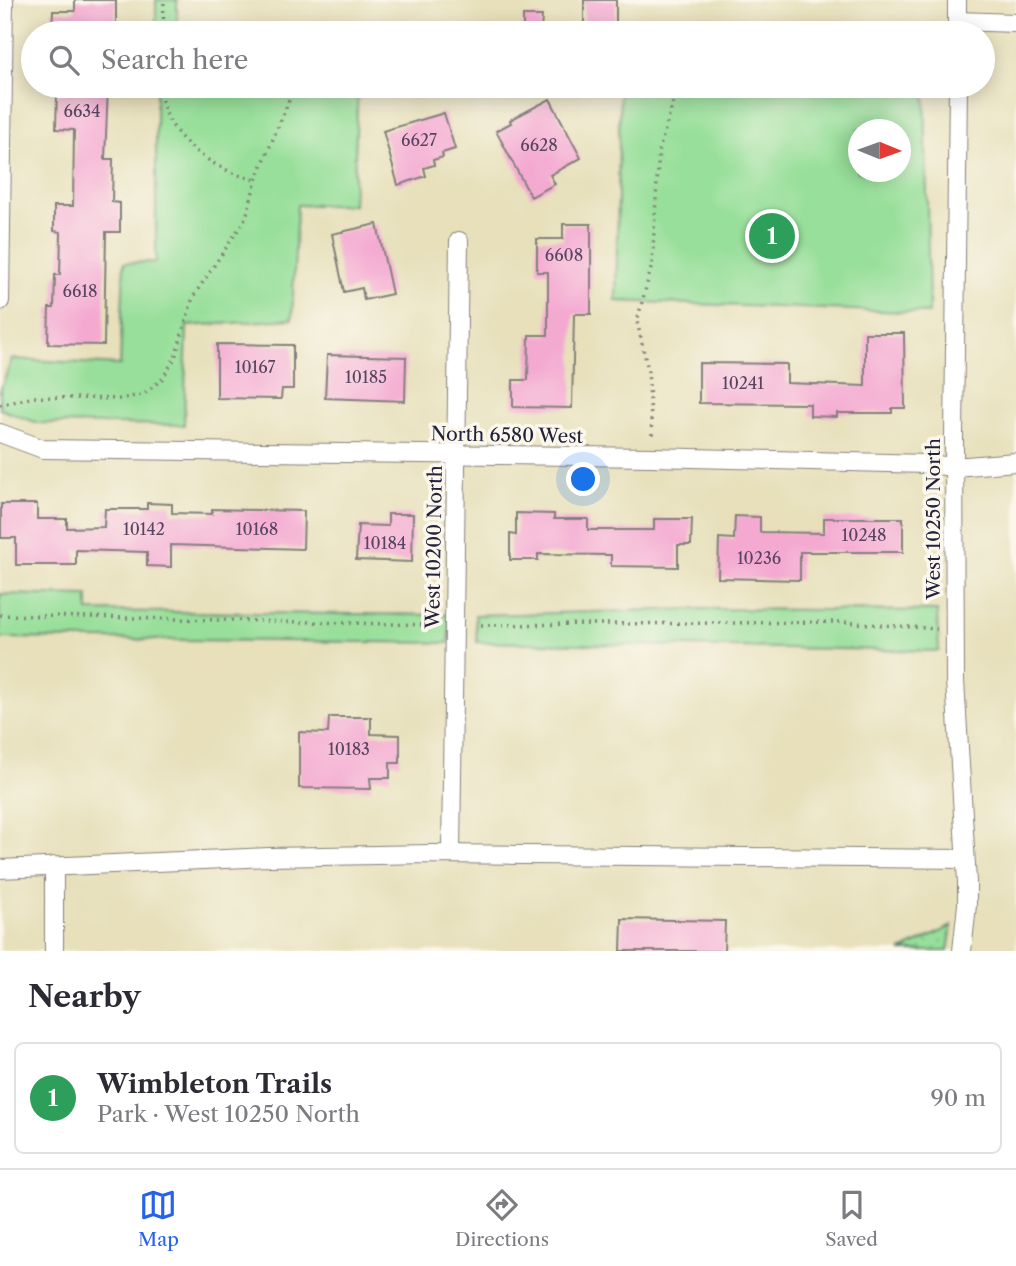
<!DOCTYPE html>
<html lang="en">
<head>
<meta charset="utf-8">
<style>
	:root { --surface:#fff; --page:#f2f2f3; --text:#2b2b33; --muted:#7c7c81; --line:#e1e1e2; --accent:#2563eb }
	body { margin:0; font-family:"Libre Caslon Text",serif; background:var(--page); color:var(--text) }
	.compass { position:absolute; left:848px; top:119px; width:63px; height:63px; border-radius:50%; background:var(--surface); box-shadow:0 4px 18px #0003; rotate:91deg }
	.you { position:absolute; left:584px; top:480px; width:24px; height:24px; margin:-18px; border:5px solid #fff; border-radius:50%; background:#1a73e8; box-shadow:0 0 0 10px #1a73e833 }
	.badge { display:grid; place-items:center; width:46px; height:46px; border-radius:50%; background:var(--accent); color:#fff; font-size:23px; font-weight:700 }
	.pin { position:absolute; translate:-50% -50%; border:4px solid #fff; box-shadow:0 2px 7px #0006 }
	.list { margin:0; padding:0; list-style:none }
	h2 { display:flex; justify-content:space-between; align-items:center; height:91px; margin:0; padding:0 28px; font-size:30px }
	h2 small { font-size:23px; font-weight:400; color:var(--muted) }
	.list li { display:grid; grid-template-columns:46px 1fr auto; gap:21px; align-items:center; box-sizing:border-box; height:112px; margin:0 14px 14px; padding:0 14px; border:2px solid var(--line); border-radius:10px }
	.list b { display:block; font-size:26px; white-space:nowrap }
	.list p { margin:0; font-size:23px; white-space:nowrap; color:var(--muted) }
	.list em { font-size:23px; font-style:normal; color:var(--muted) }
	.icon { flex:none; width:38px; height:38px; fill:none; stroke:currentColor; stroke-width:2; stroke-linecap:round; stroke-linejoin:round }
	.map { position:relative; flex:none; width:1016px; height:951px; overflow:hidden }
	.search { position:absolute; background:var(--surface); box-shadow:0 4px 18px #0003; left:21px; right:21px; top:21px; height:77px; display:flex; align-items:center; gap:18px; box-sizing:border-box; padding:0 24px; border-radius:38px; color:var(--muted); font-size:26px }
	.sheet { height:217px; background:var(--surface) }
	nav { display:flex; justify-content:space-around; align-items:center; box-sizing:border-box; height:98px; border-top:2px solid var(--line); background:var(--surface); font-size:19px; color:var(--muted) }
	nav a { display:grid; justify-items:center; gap:4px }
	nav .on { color:var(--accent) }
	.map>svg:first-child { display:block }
	.grass { fill:url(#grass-dots); stroke:#5c806a; stroke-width:2 }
	.green { fill:#97df9a; stroke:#5c806a; stroke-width:2; fill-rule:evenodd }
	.building { fill:#f4a9d1 }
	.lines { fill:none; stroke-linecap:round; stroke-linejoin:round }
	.street-casing { stroke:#84817b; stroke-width:20 }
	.path { stroke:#84817b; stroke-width:3.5; stroke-dasharray:2 5; stroke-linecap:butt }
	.street { stroke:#fff; stroke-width:18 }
	.labels { text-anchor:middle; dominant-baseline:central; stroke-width:7; stroke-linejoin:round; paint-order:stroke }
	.number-label { font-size:16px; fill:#564460 }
	.street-label { font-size:19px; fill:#22223b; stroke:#fbf7ec }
</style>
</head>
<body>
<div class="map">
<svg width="1016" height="951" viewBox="0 0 1016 951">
	<defs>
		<pattern id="grass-dots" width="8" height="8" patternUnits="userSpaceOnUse" patternTransform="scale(1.75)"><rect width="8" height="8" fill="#97df9a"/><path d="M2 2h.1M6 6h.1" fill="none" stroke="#82bf86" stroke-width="1.8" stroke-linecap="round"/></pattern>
	</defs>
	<rect width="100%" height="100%" fill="#fbf7ec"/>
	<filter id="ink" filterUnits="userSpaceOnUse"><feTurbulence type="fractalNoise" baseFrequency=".0143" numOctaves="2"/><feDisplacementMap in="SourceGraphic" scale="14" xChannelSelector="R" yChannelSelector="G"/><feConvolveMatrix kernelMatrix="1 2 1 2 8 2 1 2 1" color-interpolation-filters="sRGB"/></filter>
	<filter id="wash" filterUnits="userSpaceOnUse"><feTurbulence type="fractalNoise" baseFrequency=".00686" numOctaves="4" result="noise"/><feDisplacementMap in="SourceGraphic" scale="28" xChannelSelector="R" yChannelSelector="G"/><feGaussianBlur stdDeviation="1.57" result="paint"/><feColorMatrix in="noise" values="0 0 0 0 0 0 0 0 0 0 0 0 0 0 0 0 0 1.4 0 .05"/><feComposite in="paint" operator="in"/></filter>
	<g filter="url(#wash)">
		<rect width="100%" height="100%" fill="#e7e0bb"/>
		<!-- grass -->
		<polygon class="grass" points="952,926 948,951 901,951"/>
		<!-- green -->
		<g class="green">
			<rect x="156" y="0" width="21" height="33"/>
			<polygon points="156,86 358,86 353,205 297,205 292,319 187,326 184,425 38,423 0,409 0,391 12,359 120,365 124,263 156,262"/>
			<path d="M 585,86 L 925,86 L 929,313 L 616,301 L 620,87 ZM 858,130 L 900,130 L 900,172 L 858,172 Z"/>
			<polygon points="0,594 88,596 88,611 449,615 449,643 0,638"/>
			<polygon points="700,609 937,611 939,651 477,642 475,615"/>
		</g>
		<g id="blocks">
			<!-- building -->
			<g class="building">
				<polygon points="75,0 116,0 116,33 52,33 53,11 75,11"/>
				<rect x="584" y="0" width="32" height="25"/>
				<polygon points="523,16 542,16 541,33 523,33"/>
				<polygon points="63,86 108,86 105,159 113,159 112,202 120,203 120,232 106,232 104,345 48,344 49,308 54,308 55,275 60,275 61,232 54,231 54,206 73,206 74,130 56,129 57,93 63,93"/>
				<polygon points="550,99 581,158 550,175 555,184 531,197 496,131 511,123 510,120"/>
				<polygon points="444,113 455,149 442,153 443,157 433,160 434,165 424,168 426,176 398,185 383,131"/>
				<polygon points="377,224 392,294 364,300 362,288 344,292 332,234"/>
				<polygon points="563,224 591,224 591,314 574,314 572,408 513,407 513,380 528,380 529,335 548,335 548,272 537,272 537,239 563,239"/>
				<polygon points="865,333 904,333 905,408 892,408 892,413 837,413 837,417 810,416 810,404 699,403 699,363 787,364 787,383 865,386"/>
				<polygon points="217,344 293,345 293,389 282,389 281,399 217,398"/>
				<polygon points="327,355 406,357 405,401 325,398"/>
				<polygon points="147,503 172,504 172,513 212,514 212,509 304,511 303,549 171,545 171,567 147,566 147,552 76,550 76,565 16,565 16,538 1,538 1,504 37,504 37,519 67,519 67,528 104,527 105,509 147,509"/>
				<polygon points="516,513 554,514 554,519 588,519 588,530 654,530 654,519 692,519 691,545 678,545 678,567 611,566 611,555 538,554 538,560 510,560 510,534 516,535"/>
				<polygon points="388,514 413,514 412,562 356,560 358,525 388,526"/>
				<polygon points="735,516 760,517 760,532 824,533 824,518 903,518 903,552 800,552 800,580 718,578 719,538 734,539"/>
				<polygon points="329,717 371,717 371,734 400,735 400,763 390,763 390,778 370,778 371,789 299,788 299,732 328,733"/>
				<polygon points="622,919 725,921 724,951 621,951"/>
			</g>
		</g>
	</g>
	<g filter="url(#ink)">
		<use href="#blocks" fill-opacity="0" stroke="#84817b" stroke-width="2"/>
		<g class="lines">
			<!-- street casing -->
			<g class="street-casing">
				<g id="street">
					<polyline points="957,0 957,31"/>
					<polyline points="957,21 1016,23"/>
					<polyline points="958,86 954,437 955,680 967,882 967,905 962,951"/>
					<polyline points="0,301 4,0"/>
					<polyline points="0,433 43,449 651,457 926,464 954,467 1016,462"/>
					<polyline points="451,854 459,241"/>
					<polyline points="0,869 269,857 430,854 965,859"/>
					<polyline points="54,951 54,866"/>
				</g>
			</g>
			<!-- path -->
			<g class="path">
				<polyline points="163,33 164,0"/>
				<path d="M 161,86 C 159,135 214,171 256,180"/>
				<polyline points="0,405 34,397 121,399 144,394 162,379 175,358 193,297 246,218 256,180 295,86"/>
				<polyline points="652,435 648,370 637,321 652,265 659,150 678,86"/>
				<polyline points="0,615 435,625"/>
				<polyline points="481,625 842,622 937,629"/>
			</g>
			<!-- street -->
			<use href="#street" class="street"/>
		</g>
	</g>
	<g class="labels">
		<!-- number labels -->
		<g class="number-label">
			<text x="82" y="111">6634</text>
			<text x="419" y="140">6627</text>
			<text x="539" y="145">6628</text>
			<text x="564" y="255">6608</text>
			<text x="80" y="291">6618</text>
			<text x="255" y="367">10167</text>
			<text x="366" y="377">10185</text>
			<text x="743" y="383">10241</text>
			<text x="144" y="529">10142</text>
			<text x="257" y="529">10168</text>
			<text x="864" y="535">10248</text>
			<text x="385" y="543">10184</text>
			<text x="759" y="558">10236</text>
			<text x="349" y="749">10183</text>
		</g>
		<!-- street labels -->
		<g class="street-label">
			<text transform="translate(507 435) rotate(1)">North 6580 West</text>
			<text transform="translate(933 519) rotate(-90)">West 10250 North</text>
			<text transform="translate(434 547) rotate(-89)">West 10200 North</text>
		</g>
	</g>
</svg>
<svg class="compass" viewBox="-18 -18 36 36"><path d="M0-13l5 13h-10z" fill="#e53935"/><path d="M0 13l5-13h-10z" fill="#7c7c81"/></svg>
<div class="you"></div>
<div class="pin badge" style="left:772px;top:236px;background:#2e9e5b">1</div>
<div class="search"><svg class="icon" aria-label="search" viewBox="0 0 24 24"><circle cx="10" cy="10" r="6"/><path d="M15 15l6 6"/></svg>Search here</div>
</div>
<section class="sheet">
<h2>Nearby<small></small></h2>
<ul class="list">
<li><span class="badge" style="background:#2e9e5b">1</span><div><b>Wimbleton Trails</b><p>Park · West 10250 North</p></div><em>90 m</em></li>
</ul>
</section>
<nav>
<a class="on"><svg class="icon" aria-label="map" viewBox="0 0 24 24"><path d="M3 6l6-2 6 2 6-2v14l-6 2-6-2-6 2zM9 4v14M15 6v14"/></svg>Map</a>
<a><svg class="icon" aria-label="directions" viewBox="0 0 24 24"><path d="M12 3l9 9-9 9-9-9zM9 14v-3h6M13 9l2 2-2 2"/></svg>Directions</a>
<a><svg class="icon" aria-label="saved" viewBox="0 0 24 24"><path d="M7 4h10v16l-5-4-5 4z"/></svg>Saved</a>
</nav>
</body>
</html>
